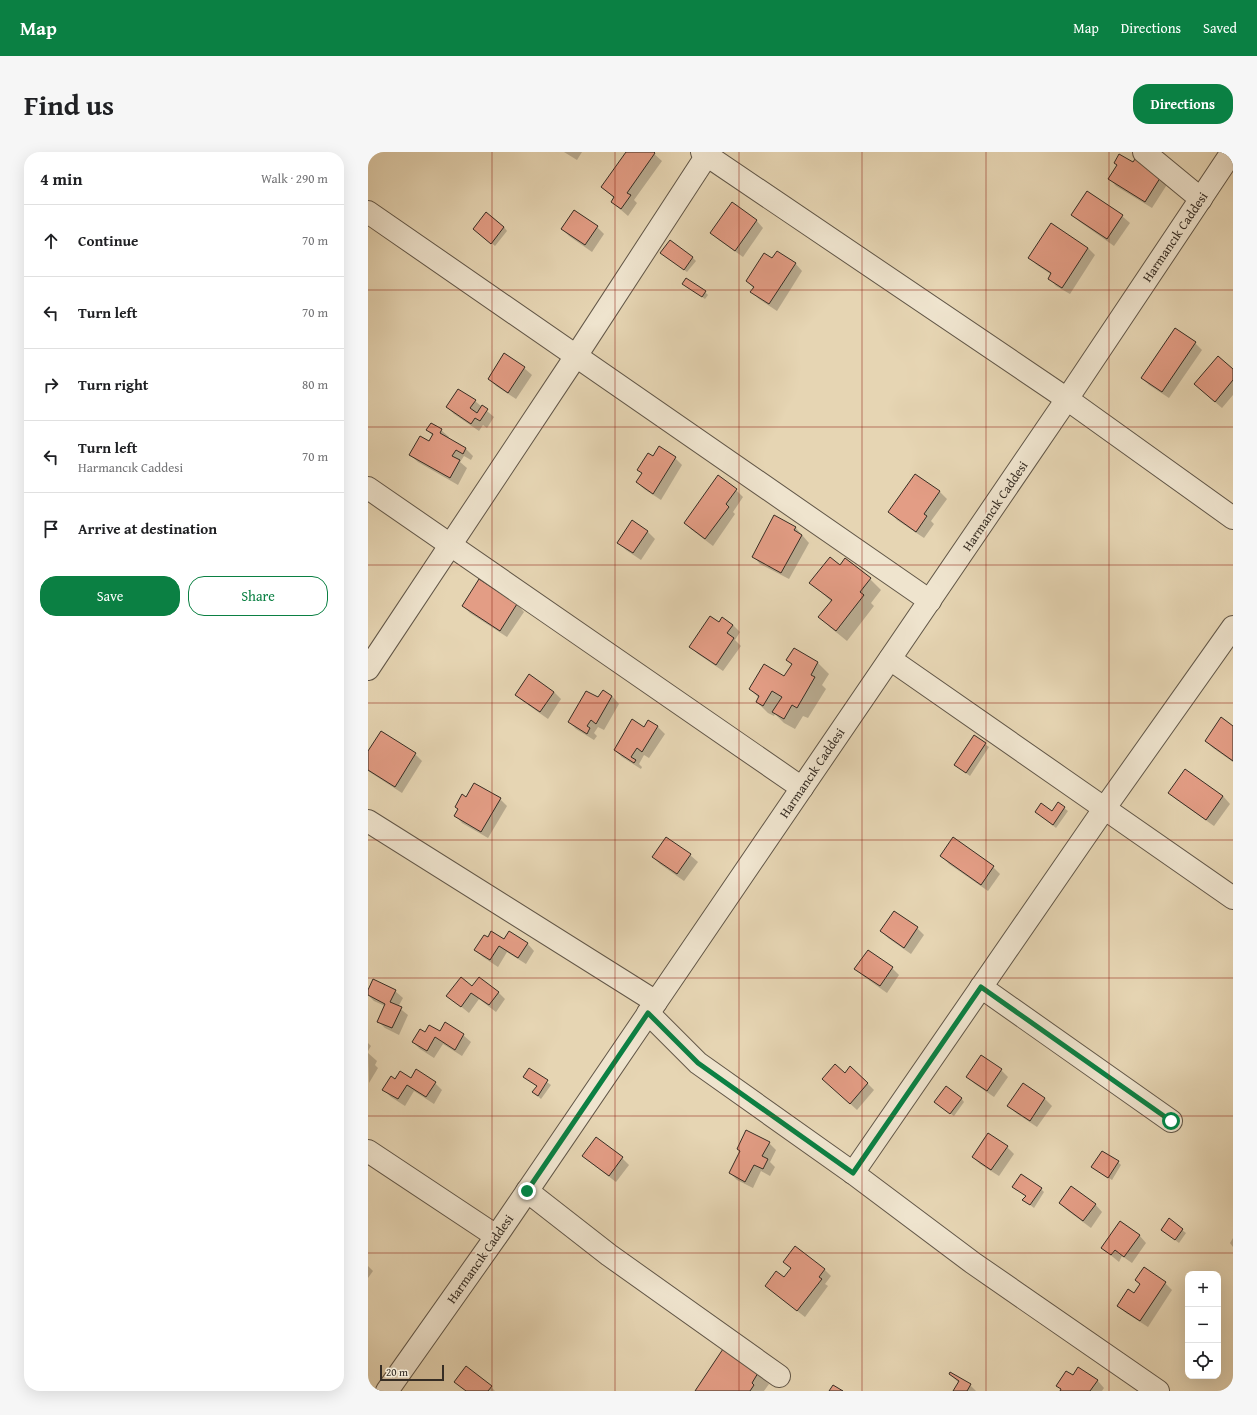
<!DOCTYPE html>
<html lang="en">
<head>
<meta charset="utf-8">
<style>
	:root { --surface:#fff; --page:#f6f6f6; --text:#202124; --muted:#757577; --line:#e0e0e0; --accent:#0b8043 }
	body { margin:0; font-family:"Gentium Book Plus",serif; background:var(--page); color:var(--text) }
	.controls { position:absolute; right:12px; bottom:12px; display:grid; overflow:hidden; border-radius:8px; box-shadow:0 4px 16px #0002 }
	.controls button { width:36px; height:36px; display:grid; place-items:center; padding:0; border:0; border-bottom:1px solid var(--line); background:var(--surface); color:var(--text); font:20px sans-serif }
	.scale { position:absolute; left:12px; bottom:10px; width:64px; box-sizing:border-box; padding-left:4px; border:2px solid #362d24; border-top:0; font-size:11px; line-height:14px; white-space:nowrap; color:#362d24; -webkit-text-stroke:3px #efe4ce; paint-order:stroke }
	.stop { position:absolute; width:12px; height:12px; margin:-9px; border:3px solid #0b8043; border-radius:50%; background:#fff }
	.stop.end { background:#0b8043; border-color:#fff; box-shadow:0 1px 4px #0008 }
	.list { margin:0; padding:0; list-style:none }
	h2 { display:flex; justify-content:space-between; align-items:center; height:52px; margin:0; padding:0 16px; font-size:17px }
	h2 small { font-size:13px; font-weight:400; color:var(--muted) }
	.list li { display:grid; grid-template-columns:26px 1fr auto; gap:12px; align-items:center; box-sizing:border-box; height:72px; padding:0 16px; border-top:1px solid var(--line) }
	.list b { display:block; font-size:15px; white-space:nowrap }
	.list p { margin:0; font-size:13px; white-space:nowrap; color:var(--muted) }
	.list em { font-size:13px; font-style:normal; color:var(--muted) }
	.actions { display:flex; gap:8px; padding:12px 16px }
	.actions a { flex:1; padding:9px 0; border:1px solid var(--accent); border-radius:16px; text-align:center; font-size:14px; color:var(--accent) }
	.actions .main { background:var(--accent); color:#fff }
	.icon { flex:none; width:22px; height:22px; fill:none; stroke:currentColor; stroke-width:2; stroke-linecap:round; stroke-linejoin:round }
	.map { position:relative; flex:none; width:865px; height:1239px; overflow:hidden; border-radius:16px }
	header { display:flex; align-items:center; gap:24px; box-sizing:border-box; height:56px; padding:0 20px; background:var(--accent); color:#fff }
	header strong { font-size:19px }
	nav { display:flex; gap:22px; margin-inline-start:auto; font-size:14px }
	.intro { display:flex; align-items:center; justify-content:space-between; box-sizing:border-box; height:96px; padding:0 24px }
	h1 { margin:0; font-size:28px }
	.button { padding:10px 18px; border-radius:16px; background:var(--accent); color:#fff; font-size:14px; font-weight:700 }
	main { display:flex; gap:24px; padding:0 24px }
	aside { flex:1; background:var(--surface); border-radius:16px; box-shadow:0 4px 16px #0002 }
	.map>svg:first-child { display:block }
	.shadow { fill:#0003 }
	.building { fill:#e39d85; stroke:#362d24 }
	.lines { fill:none; stroke-linecap:round; stroke-linejoin:round }
	.minor-casing { stroke:#625748; stroke-width:24 }
	.minor { stroke:#efe4ce; stroke-width:22 }
	.route { stroke:#0b8043; stroke-width:5 }
	.grid { fill:none; stroke:#8f2418; stroke-width:1; stroke-opacity:0.55 }
	.labels { text-anchor:middle; dominant-baseline:central; stroke-width:4; stroke-linejoin:round; paint-order:stroke }
	.street-label { font-size:13px; fill:#362d24; stroke:#efe4ce }
</style>
</head>
<body>
<header>
<strong>Map</strong>
<nav><a>Map</a><a>Directions</a><a>Saved</a></nav>
</header>
<div class="intro"><h1>Find us</h1><a class="button">Directions</a></div>
<main>
<aside>
<h2>4 min<small>Walk · 290 m</small></h2>
<ul class="list">
<li><svg class="icon" aria-label="ahead" viewBox="0 0 24 24"><path d="M12 20V5M6 11l6-6 6 6"/></svg><div><b>Continue</b></div><em>70 m</em></li>
<li><svg class="icon" aria-label="left" viewBox="0 0 24 24"><path d="M17 20v-9H6M10 6l-5 5 5 5"/></svg><div><b>Turn left</b></div><em>70 m</em></li>
<li><svg class="icon" aria-label="right" viewBox="0 0 24 24"><path d="M7 20v-9h11M14 6l5 5-5 5"/></svg><div><b>Turn right</b></div><em>80 m</em></li>
<li><svg class="icon" aria-label="left" viewBox="0 0 24 24"><path d="M17 20v-9H6M10 6l-5 5 5 5"/></svg><div><b>Turn left</b><p>Harmancık Caddesi</p></div><em>70 m</em></li>
<li><svg class="icon" aria-label="arrive" viewBox="0 0 24 24"><path d="M6 21V4h12l-3 4 3 4H6"/></svg><div><b>Arrive at destination</b></div></li>
</ul>
<div class="actions"><a class="main">Save</a><a>Share</a></div>
</aside>
<div class="map">
<svg width="865" height="1239" viewBox="0 0 865 1239">
	<rect width="100%" height="100%" fill="#e6d5b3"/>
	<filter id="stains"><feTurbulence type="fractalNoise" baseFrequency=".005" numOctaves="4"/><feColorMatrix values="0 0 0 0 .2 0 0 0 0 .09 0 0 0 0 .02 0 0 0 .5 -.17"/></filter>
	<radialGradient id="worn" r=".72"><stop offset=".6" stop-color="#630" stop-opacity="0"/><stop offset="1" stop-color="#630" stop-opacity=".3"/></radialGradient>
	<!-- shadow -->
	<g class="shadow">
		<polygon points="196,0 214,0 209,8"/>
		<polygon points="260,0 284,0 294,9 266,48 269,51 260,64 244,50 246,46 234,35"/>
		<polygon points="751,3 800,31 784,56 748,34 741,26 749,13 747,11"/>
		<polygon points="720,40 754,64 762,71 746,94 712,70 704,63"/>
		<polygon points="388,68 395,76 375,105 351,88 344,81"/>
		<polygon points="136,75 139,79 127,94 110,80"/>
		<polygon points="229,75 236,82 224,100 201,84 194,77"/>
		<polygon points="720,96 727,103 702,142 688,134 681,126 684,123 669,113 662,106"/>
		<polygon points="297,104 324,105 328,109 319,120"/>
		<polygon points="405,108 427,111 434,119 409,159 391,147 384,140 386,137 379,129"/>
		<polygon points="319,135 337,140 340,143 337,147"/>
		<polygon points="827,191 834,198 801,246 781,233 774,226"/>
		<polygon points="156,216 164,223 148,247 128,234 121,227"/>
		<polygon points="865,218 865,243 854,256 834,239"/>
		<polygon points="107,249 126,265 119,276 115,273 111,279 86,262 79,255"/>
		<polygon points="59,278 73,278 81,285 80,287 98,297 105,304 103,308 96,304 92,310 99,316 90,333 50,310 42,303 62,291 65,284"/>
		<polygon points="307,306 314,313 293,348 276,337 269,330"/>
		<polygon points="548,323 572,340 579,347 563,369 566,372 556,386 529,368 522,360"/>
		<polygon points="368,338 375,345 365,360 367,362 345,394 324,378 317,371"/>
		<polygon points="264,369 280,380 287,387 273,408 258,398 250,390"/>
		<polygon points="427,375 441,391 421,427 392,412 385,404"/>
		<polygon points="472,414 502,427 513,438 503,451 506,454 479,489 463,476 452,465 464,450 443,431"/>
		<polygon points="149,452 156,460 139,485 102,461 95,454"/>
		<polygon points="355,466 365,473 372,480 367,488 373,494 355,519 330,502 322,494 351,471"/>
		<polygon points="426,497 450,511 461,522 454,533 458,537 440,566 435,564 427,577 416,571 407,562 406,564 400,561 389,550 391,546 382,537 416,526 424,513 419,508"/>
		<polygon points="235,539 244,544 251,552 236,578 230,575 226,581 229,584 226,588 208,577 201,570 230,547"/>
		<polygon points="186,540 193,547 180,567 156,550 148,543"/>
		<polygon points="290,575 297,582 281,606 276,603 271,612 274,615 273,617 254,605 247,598 276,576"/>
		<polygon points="865,575 865,610 845,596 838,589"/>
		<polygon points="607,585 621,595 602,624 591,616"/>
		<polygon points="0,601 47,602 54,609 34,641 0,619"/>
		<polygon points="801,641 855,644 862,652 846,674 809,648"/>
		<polygon points="98,646 132,647 139,654 120,686 94,671 87,663"/>
		<polygon points="691,652 700,659 688,676 668,660 685,661"/>
		<polygon points="322,703 330,710 316,729 292,712 285,705"/>
		<polygon points="574,704 625,715 632,722 620,739 581,712"/>
		<polygon points="549,776 556,783 543,802 520,786 513,779"/>
		<polygon points="136,789 159,791 166,799 158,812 139,800 130,815 115,805 107,798"/>
		<polygon points="524,816 531,823 519,841 495,824 488,817"/>
		<polygon points="104,835 130,840 137,847 128,860 111,847 101,861 80,844"/>
		<polygon points="27,839 35,846 30,855 40,863 31,883 17,876 10,869 17,854 6,849 0,843 0,841"/>
		<polygon points="57,881 95,883 103,890 94,904 75,892 66,906 52,897 45,890"/>
		<polygon points="0,891 3,894 0,899"/>
		<polygon points="0,901 9,909 7,913 10,916 1,931"/>
		<polygon points="161,917 183,933 173,947 165,940 169,934 160,928"/>
		<polygon points="633,918 640,925 626,945 607,932 599,925"/>
		<polygon points="43,927 67,931 74,938 66,952 46,939 37,954 23,945 16,938 28,928"/>
		<polygon points="499,931 506,938 489,958 463,934"/>
		<polygon points="655,932 677,947 684,954 669,975 648,961 641,954"/>
		<polygon points="593,946 596,950 586,964 571,954"/>
		<polygon points="401,991 408,998 402,1010 407,1015 402,1024 393,1019 385,1036 369,1028 362,1021"/>
		<polygon points="639,995 646,1002 631,1024 612,1012 605,1005"/>
		<polygon points="215,1004 254,1006 261,1013 248,1030 223,1011"/>
		<polygon points="750,1010 753,1013 744,1028 725,1015"/>
		<polygon points="673,1037 676,1040 666,1056 656,1048 658,1044"/>
		<polygon points="692,1051 727,1052 734,1060 723,1076 699,1058"/>
		<polygon points="801,1068 818,1081 811,1091 794,1078"/>
		<polygon points="771,1083 778,1091 764,1111 754,1104 751,1110 734,1096"/>
		<polygon points="865,1086 865,1095 862,1091"/>
		<polygon points="416,1109 456,1117 463,1124 457,1132 460,1134 437,1165 406,1141 398,1134 416,1127 424,1117"/>
		<polygon points="0,1114 5,1119 0,1126"/>
		<polygon points="797,1131 804,1138 780,1175 758,1161 750,1154 766,1143"/>
		<polygon points="99,1216 123,1235 127,1239 98,1239 95,1237 88,1230"/>
		<polygon points="390,1222 401,1232 396,1239 329,1239"/>
		<polygon points="582,1222 602,1233 608,1239 586,1239 591,1231"/>
		<polygon points="705,1225 729,1228 736,1236 734,1239 693,1239 694,1238 690,1234"/>
	</g>
	<!-- building -->
	<g class="building">
		<polygon points="258,0 286,0 287,1 259,41 263,43 253,57 243,50 246,45 233,35"/>
		<polygon points="751,2 765,10 767,7 794,23 777,50 740,27 749,13 746,11"/>
		<polygon points="719,39 755,63 739,87 703,63"/>
		<polygon points="364,50 389,68 367,99 342,81"/>
		<polygon points="206,58 230,74 217,93 193,77"/>
		<polygon points="118,60 136,75 123,92 105,77"/>
		<polygon points="683,71 720,96 694,136 680,127 683,121 660,106"/>
		<polygon points="302,88 325,105 316,118 292,101"/>
		<polygon points="409,99 428,111 401,152 382,140 386,135 378,129 396,101 404,106"/>
		<polygon points="318,126 338,139 334,145 314,132"/>
		<polygon points="807,176 828,190 794,240 773,226"/>
		<polygon points="136,201 157,215 140,241 120,227"/>
		<polygon points="850,204 865,217 865,228 847,250 826,232"/>
		<polygon points="90,237 108,248 102,256 109,261 114,253 120,257 112,269 107,266 103,272 78,255"/>
		<polygon points="63,271 74,277 72,281 98,296 95,302 88,298 84,304 92,308 82,326 41,303 52,284 61,289 65,282 58,278"/>
		<polygon points="291,294 308,305 285,342 268,330 274,321 269,318 280,301 285,304"/>
		<polygon points="547,322 572,339 556,362 559,364 548,380 520,360"/>
		<polygon points="350,323 369,337 358,352 361,355 337,387 316,371"/>
		<polygon points="406,363 428,375 426,378 434,383 413,421 384,405"/>
		<polygon points="264,368 280,379 265,401 249,391"/>
		<polygon points="462,405 472,413 477,406 503,426 492,440 496,443 468,479 450,465 464,448 441,431"/>
		<polygon points="111,427 149,452 132,479 94,454"/>
		<polygon points="342,464 351,470 354,465 365,473 359,481 366,486 348,513 321,495"/>
		<polygon points="426,496 450,510 443,523 447,525 429,556 424,553 416,567 404,560 414,545 404,539 395,554 388,550 391,544 381,537 396,512 416,524 424,512 418,508"/>
		<polygon points="161,522 186,540 172,560 147,543"/>
		<polygon points="235,538 244,544 228,572 223,568 219,574 222,576 219,582 200,570 218,539 230,545"/>
		<polygon points="853,565 865,574 865,609 837,589"/>
		<polygon points="264,567 276,575 280,568 290,574 274,600 269,596 263,605 268,608 266,611 246,598"/>
		<polygon points="13,579 48,601 27,635 0,618 0,599"/>
		<polygon points="606,583 618,591 598,621 586,613"/>
		<polygon points="817,617 855,644 838,668 800,641"/>
		<polygon points="106,631 133,646 113,680 86,664 90,657 87,655 94,642 98,645"/>
		<polygon points="690,650 697,655 685,673 667,660 673,651 684,659"/>
		<polygon points="298,685 323,702 309,722 284,705"/>
		<polygon points="585,685 626,714 613,733 572,704"/>
		<polygon points="526,759 550,775 536,796 512,779"/>
		<polygon points="123,779 136,787 141,779 160,791 150,806 131,794 122,808 106,798 116,783 120,785"/>
		<polygon points="500,798 525,815 512,834 486,817"/>
		<polygon points="93,825 104,834 111,825 131,840 121,853 103,841 93,855 78,844"/>
		<polygon points="5,827 28,838 22,850 34,855 24,876 9,870 17,852 0,843 0,838"/>
		<polygon points="77,870 96,882 87,898 67,885 59,899 44,890 52,877 57,880 61,873 72,879"/>
		<polygon points="613,903 634,917 619,939 598,925"/>
		<polygon points="467,912 477,921 482,914 500,931 482,952 454,927"/>
		<polygon points="161,916 180,928 170,944 164,940 169,934 155,925"/>
		<polygon points="48,917 68,930 58,945 39,933 30,947 14,938 23,924 27,927 32,919 43,926"/>
		<polygon points="655,931 677,946 662,969 639,954"/>
		<polygon points="578,934 594,946 582,962 566,950"/>
		<polygon points="378,978 402,990 394,1004 400,1007 395,1017 386,1013 377,1030 361,1021 372,999 369,997"/>
		<polygon points="620,981 640,994 623,1018 604,1005"/>
		<polygon points="228,985 255,1005 241,1024 214,1004"/>
		<polygon points="734,999 751,1009 740,1026 723,1015"/>
		<polygon points="653,1022 674,1036 662,1053 654,1048 658,1044 644,1035"/>
		<polygon points="703,1034 728,1052 715,1069 691,1051"/>
		<polygon points="801,1066 815,1077 807,1088 793,1078"/>
		<polygon points="752,1069 772,1083 756,1105 747,1098 743,1103 733,1096"/>
		<polygon points="427,1094 457,1117 451,1125 454,1127 429,1159 397,1134 408,1119 416,1125 423,1116 415,1110"/>
		<polygon points="776,1115 798,1130 772,1169 749,1154 760,1137 766,1141 772,1132 767,1128"/>
		<polygon points="355,1197 390,1221 384,1231 386,1233 382,1239 327,1239"/>
		<polygon points="98,1214 124,1234 120,1239 98,1239 86,1230"/>
		<polygon points="710,1215 730,1228 722,1239 692,1239 693,1237 688,1234 698,1219 705,1223"/>
		<polygon points="582,1220 603,1232 599,1239 585,1239 591,1229 581,1222"/>
		<polygon points="465,1233 475,1239 461,1239"/>
	</g>
	<g class="lines">
		<!-- minor casing -->
		<g class="minor-casing">
			<g id="minor">
				<polyline points="334,0 699,247 865,366"/>
				<polyline points="776,0 833,47"/>
				<polyline points="0,60 562,449"/>
				<polyline points="0,336 434,636"/>
				<path d="M 522,507 C 637,586 750,667 865,746"/>
				<polyline points="0,517 208,204 341,0"/>
				<polyline points="0,669 288,850"/>
				<polyline points="613,835 803,969"/>
				<polyline points="280,861 330,911 485,1021 605,1111 790,1239"/>
				<polyline points="0,999 128,1084"/>
				<polyline points="485,1021 736,657 865,475"/>
				<polyline points="159,1039 241,1103 411,1224"/>
				<polyline points="19,1239 132,1079 288,850 699,247 864,0"/>
			</g>
		</g>
		<!-- minor -->
		<use href="#minor" class="minor"/>
	</g>
	<g class="lines">
		<!-- route -->
		<polyline class="route" points="159,1039 280,861 330,911 485,1021 613,835 803,969"/>
	</g>
	<!-- grid -->
	<path class="grid" d="M 124,0 L 124,1239M 247,0 L 247,1239M 371,0 L 371,1239M 494,0 L 494,1239M 618,0 L 618,1239M 741,0 L 741,1239M 0,138 L 865,138M 0,275 L 865,275M 0,413 L 865,413M 0,551 L 865,551M 0,688 L 865,688M 0,826 L 865,826M 0,964 L 865,964M 0,1101 L 865,1101"/>
	<g class="labels">
		<!-- street labels -->
		<g class="street-label">
			<text transform="translate(807 85) rotate(-56)">Harmancık Caddesi</text>
			<text transform="translate(627 354) rotate(-56)">Harmancık Caddesi</text>
			<text transform="translate(444 621) rotate(-56)">Harmancık Caddesi</text>
			<text transform="translate(112 1107) rotate(-55)">Harmancık Caddesi</text>
		</g>
	</g>
	<rect width="100%" height="100%" filter="url(#stains)"/>
	<rect width="100%" height="100%" fill="url(#worn)"/>
</svg>
<div class="controls">
<button>+</button>
<button>−</button>
<button><svg class="icon" aria-label="locate" viewBox="0 0 24 24"><circle cx="12" cy="12" r="6"/><path d="M12 2v4M12 18v4M2 12h4M18 12h4"/></svg></button>
</div>
<div class="scale">20 m</div>
<div class="stop" style="left:803px;top:969px"></div>
<div class="stop end" style="left:159px;top:1039px"></div>
</div>
</main>
</body>
</html>
